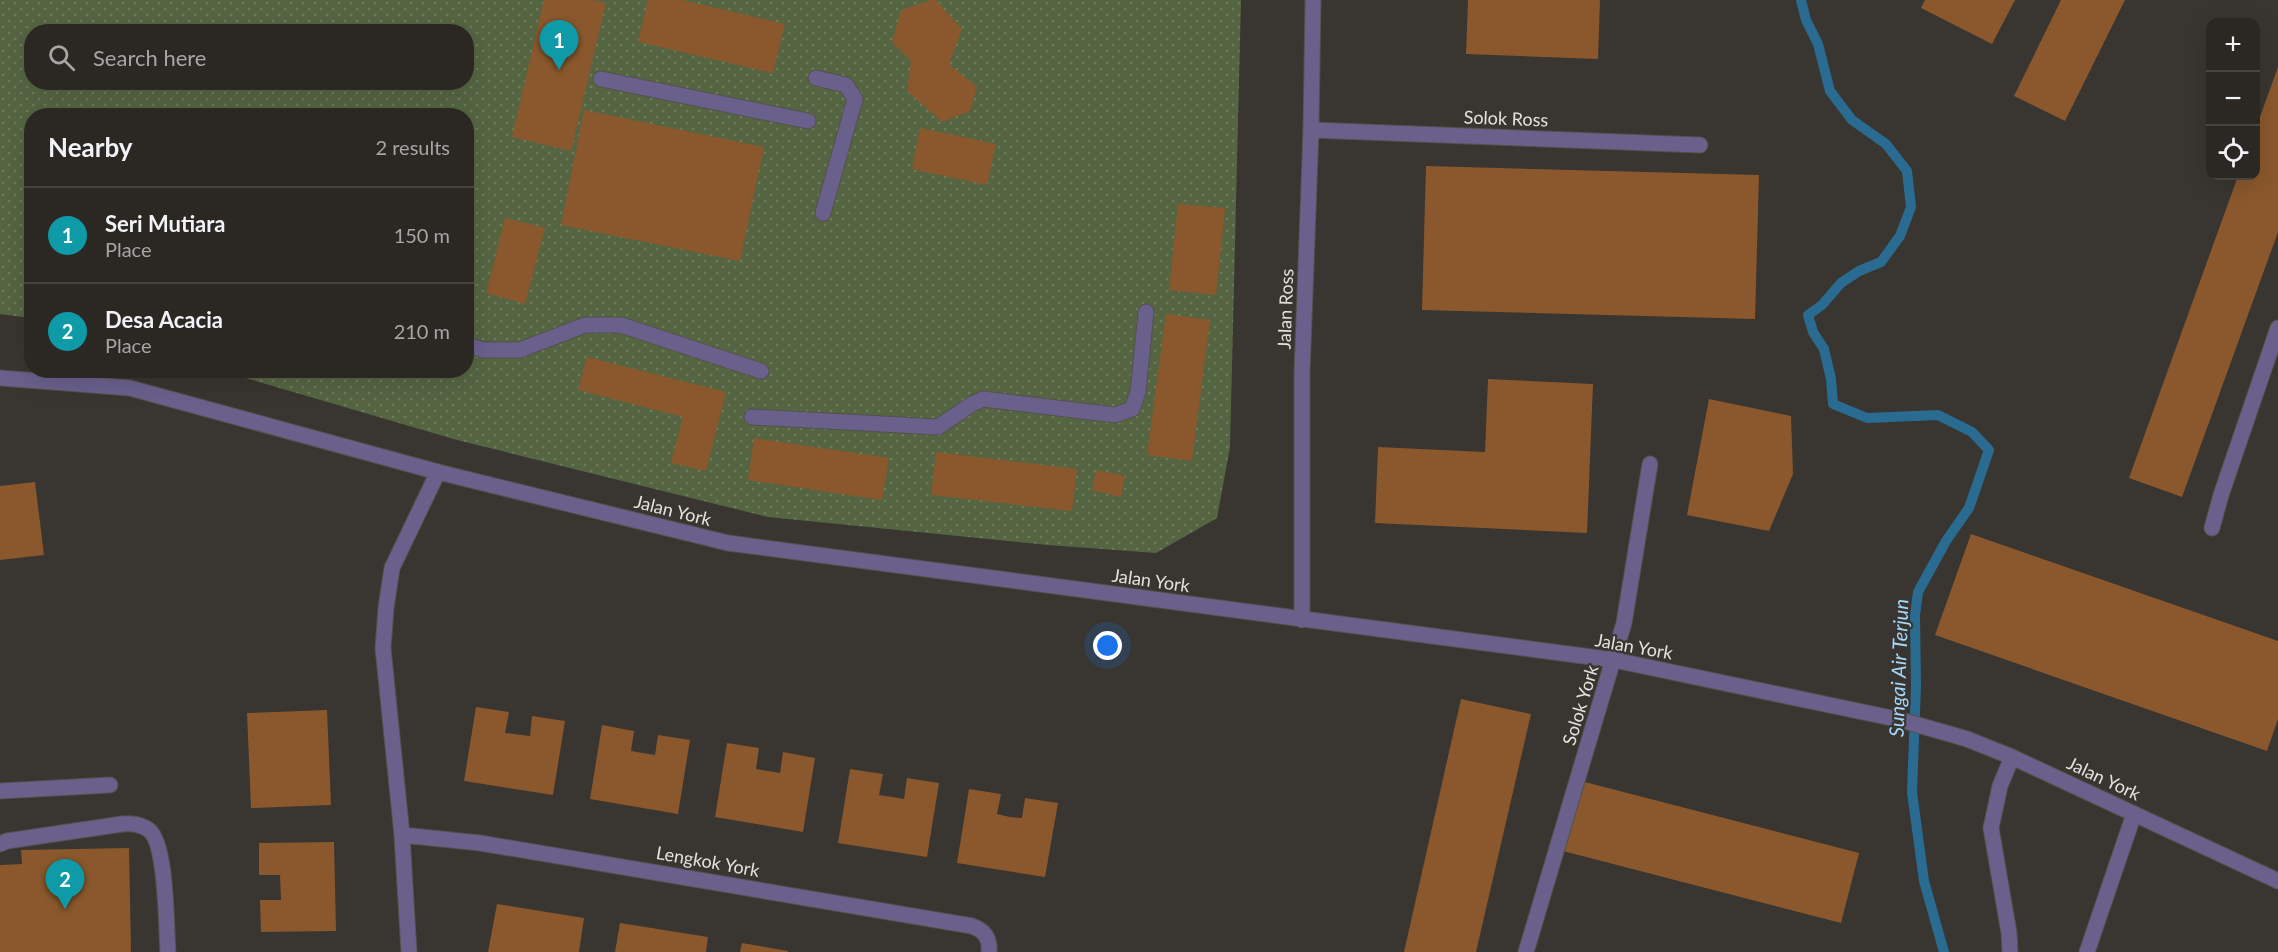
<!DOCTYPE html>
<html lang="en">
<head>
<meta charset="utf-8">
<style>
	:root { --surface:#2b2824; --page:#33302c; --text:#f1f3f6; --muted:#a6a6a6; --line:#474441; --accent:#ea580c }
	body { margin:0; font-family:Lato,sans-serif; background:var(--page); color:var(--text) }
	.controls { position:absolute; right:18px; top:18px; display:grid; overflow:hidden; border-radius:12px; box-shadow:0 6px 24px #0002 }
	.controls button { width:54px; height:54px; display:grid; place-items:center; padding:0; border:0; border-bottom:2px solid var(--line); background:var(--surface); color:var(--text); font:30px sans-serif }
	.you { position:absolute; left:1108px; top:646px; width:21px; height:21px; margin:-15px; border:4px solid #fff; border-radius:50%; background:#1a73e8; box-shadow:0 0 0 9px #1a73e833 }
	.badge { display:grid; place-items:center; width:39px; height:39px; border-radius:50%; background:var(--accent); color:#fff; font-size:20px; font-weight:700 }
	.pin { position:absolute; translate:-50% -50px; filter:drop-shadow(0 2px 3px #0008) }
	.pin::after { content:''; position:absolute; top:32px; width:21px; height:18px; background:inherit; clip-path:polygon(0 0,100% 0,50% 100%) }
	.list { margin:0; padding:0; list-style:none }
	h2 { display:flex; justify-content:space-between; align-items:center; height:78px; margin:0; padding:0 24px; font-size:26px }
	h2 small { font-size:20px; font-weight:400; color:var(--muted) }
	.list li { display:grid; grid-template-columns:39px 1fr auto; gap:18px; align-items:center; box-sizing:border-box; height:96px; padding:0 24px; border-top:2px solid var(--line) }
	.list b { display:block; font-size:22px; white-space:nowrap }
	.list p { margin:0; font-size:20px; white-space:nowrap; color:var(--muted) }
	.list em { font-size:20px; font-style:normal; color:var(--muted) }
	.icon { flex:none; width:33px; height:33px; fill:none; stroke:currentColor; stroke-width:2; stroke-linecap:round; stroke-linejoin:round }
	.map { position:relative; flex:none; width:2278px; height:952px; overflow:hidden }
	.search { position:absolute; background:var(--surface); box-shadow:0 6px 24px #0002; left:24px; top:24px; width:450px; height:66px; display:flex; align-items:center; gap:15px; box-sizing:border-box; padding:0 21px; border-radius:24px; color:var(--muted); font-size:22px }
	.panel { position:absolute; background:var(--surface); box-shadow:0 6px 24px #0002; left:24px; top:108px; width:450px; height:270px; border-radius:24px }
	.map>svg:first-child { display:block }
	.grass { fill:url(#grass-dots); fill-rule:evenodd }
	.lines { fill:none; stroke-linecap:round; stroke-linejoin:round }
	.stream { stroke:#2a6b91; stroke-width:10 }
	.building { fill:#8a582c }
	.service-casing { stroke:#54514c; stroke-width:17 }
	.minor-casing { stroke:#54514c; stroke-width:17 }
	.tertiary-casing { stroke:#54514c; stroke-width:17 }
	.service { stroke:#69618c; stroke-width:15 }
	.minor { stroke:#69618c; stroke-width:15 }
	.tertiary { stroke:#69618c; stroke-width:15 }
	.labels { text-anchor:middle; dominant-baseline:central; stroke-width:4.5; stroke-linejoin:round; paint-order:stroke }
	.street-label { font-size:18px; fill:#e4e1de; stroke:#393530 }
	.water-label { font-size:20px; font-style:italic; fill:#a5d8fa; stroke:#393530 }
</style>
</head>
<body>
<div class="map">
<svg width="2278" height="952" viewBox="0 0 2278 952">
	<defs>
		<pattern id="grass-dots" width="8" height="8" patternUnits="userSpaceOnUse" patternTransform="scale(1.5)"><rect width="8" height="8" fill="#556542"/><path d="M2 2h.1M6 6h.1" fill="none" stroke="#6d7b5d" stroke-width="1.8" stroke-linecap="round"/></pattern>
	</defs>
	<rect width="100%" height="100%" fill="#393530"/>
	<!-- grass -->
	<path class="grass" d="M 0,0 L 1241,0 L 1230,447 L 1217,518 L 1156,553 L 1048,545 L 768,517 L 457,440 L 222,371 L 466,370 L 466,116 L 32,116 L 31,318 L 0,314 ZM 32,32 L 466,32 L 466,82 L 32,82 Z"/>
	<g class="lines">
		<!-- stream -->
		<polyline class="stream" points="1801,0 1806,20 1818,44 1830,91 1852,120 1886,144 1907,171 1911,207 1900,236 1881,262 1859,271 1841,283 1822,305 1808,315 1813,332 1824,349 1831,379 1833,404 1867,418 1938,415 1972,432 1989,450 1969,508 1946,541 1918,592 1915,615 1916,686 1912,792 1924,881 1944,952"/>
	</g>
	<!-- building -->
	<g class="building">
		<polygon points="544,0 593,0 606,3 571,151 512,137"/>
		<polygon points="648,0 682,0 785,24 773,73 638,42"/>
		<polygon points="931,0 936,0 962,29 949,64 977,87 970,111 942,122 907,91 911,61 892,42 901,10"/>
		<polygon points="1468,0 1600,0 1598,59 1466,54"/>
		<polygon points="1925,0 2015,0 1992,44 1921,8"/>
		<polygon points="2061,0 2125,0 2065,121 2014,96"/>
		<polygon points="2278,67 2278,232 2182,497 2129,478 2238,176 2256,176 2256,128"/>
		<polygon points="584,110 764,147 740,261 561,225"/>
		<polygon points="920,128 996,144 987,185 912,169"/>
		<polygon points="1426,166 1759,175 1755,319 1422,310"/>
		<polygon points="1178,204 1225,208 1216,295 1169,290"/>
		<polygon points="505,218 545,228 525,304 486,293"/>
		<polygon points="1166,314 1210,320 1192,461 1147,455"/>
		<polygon points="587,357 726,392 706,471 671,463 683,417 578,390"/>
		<polygon points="1488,379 1593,384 1587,533 1375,523 1378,447 1485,452"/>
		<polygon points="1709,399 1791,416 1793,474 1769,531 1687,515"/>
		<polygon points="754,438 889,458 882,500 748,480"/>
		<polygon points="936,452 1077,469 1072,511 931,495"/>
		<polygon points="1096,470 1125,476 1121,497 1092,490"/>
		<polygon points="35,482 44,555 0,560 0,486"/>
		<polygon points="1971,534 2278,641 2278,719 2267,751 1935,635"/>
		<polygon points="1461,699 1531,714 1476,952 1404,952"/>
		<polygon points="476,707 509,712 505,733 530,736 532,716 565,721 553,795 464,781"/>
		<polygon points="327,710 331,805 251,808 247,713"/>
		<polygon points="602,725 634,731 631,751 655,755 658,735 690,740 678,814 590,799"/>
		<polygon points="727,743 759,748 756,769 780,773 783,752 815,758 803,832 715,817"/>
		<polygon points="850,769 883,774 879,795 892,797 904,799 907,778 939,783 927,857 838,843"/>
		<polygon points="1581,781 1859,853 1841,923 1563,851"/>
		<polygon points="969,789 1001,794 997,814 1010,817 1022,818 1025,798 1058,803 1045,877 957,863"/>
		<polygon points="334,842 336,931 261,932 260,900 281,900 280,875 259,875 259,843"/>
		<polygon points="129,848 131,952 0,952 0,865 22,864 21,850"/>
		<polygon points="497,904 584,918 579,952 488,952"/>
		<polygon points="620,923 708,937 706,952 615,952"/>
		<polygon points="742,943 788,951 788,952 740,952"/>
	</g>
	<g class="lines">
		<!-- service casing -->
		<g class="service-casing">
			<g id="service">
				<polyline points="816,78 846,85 855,99 823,213"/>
				<polyline points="601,79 808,121"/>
				<polyline points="466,345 484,350 520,350 585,325 621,325 761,371"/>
				<polyline points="752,417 938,427 972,404 983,399 1115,415 1132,409 1138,392 1146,312"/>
				<polyline points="0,791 110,785"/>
				<path d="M 0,844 L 7,841 L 122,824 C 131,823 141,824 149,830 C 167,844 166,927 168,952"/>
				<polyline points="2087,952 2134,814"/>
			</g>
		</g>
		<!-- minor casing -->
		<g class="minor-casing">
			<g id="minor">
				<polyline points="1311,130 1700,145"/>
				<polyline points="2212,528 2221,495 2278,328"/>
				<path d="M 402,835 L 480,843 L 972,926 C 985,931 990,938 989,952"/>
				<polyline points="409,952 402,835 383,648 386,608 392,568 438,472"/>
				<polyline points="1526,952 1624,623 1650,464"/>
				<polyline points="2010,952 2009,933 1991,828 2000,786 2012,757"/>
			</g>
		</g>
		<!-- tertiary casing -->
		<g class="tertiary-casing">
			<g id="tertiary">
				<polyline points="0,378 130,388 438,472 728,543 1614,660 1901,720 1967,739 2012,757 2278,881"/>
				<polyline points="1302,620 1302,373 1311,130 1313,0"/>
			</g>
		</g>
		<!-- service -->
		<use href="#service" class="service"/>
		<!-- minor -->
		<use href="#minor" class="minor"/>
		<!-- tertiary -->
		<use href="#tertiary" class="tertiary"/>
	</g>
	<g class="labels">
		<!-- street labels -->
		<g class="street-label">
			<text transform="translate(1506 118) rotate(2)">Solok Ross</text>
			<text transform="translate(1285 309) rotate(-88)">Jalan Ross</text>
			<text transform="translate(673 510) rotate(14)">Jalan York</text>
			<text transform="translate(1151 580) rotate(8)">Jalan York</text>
			<text transform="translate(1634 646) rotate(10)">Jalan York</text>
			<text transform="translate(1580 705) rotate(-73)">Solok York</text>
			<text transform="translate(2104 778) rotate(25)">Jalan York</text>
			<text transform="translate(708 861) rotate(10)">Lengkok York</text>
		</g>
		<!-- water labels -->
		<g class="water-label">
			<text transform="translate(1898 668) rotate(-88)">Sungai Air Terjun</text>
		</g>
	</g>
</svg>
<div class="controls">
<button>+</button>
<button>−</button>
<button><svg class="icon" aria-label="locate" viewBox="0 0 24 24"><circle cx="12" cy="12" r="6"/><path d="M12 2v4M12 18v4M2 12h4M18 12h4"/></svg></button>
</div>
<div class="you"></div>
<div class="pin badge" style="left:559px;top:70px;background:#0f9aa8">1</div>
<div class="pin badge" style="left:65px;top:909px;background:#0f9aa8">2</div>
<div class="search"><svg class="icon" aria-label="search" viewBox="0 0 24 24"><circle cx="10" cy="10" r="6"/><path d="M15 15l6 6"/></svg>Search here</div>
<section class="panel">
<h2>Nearby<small>2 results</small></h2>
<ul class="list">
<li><span class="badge" style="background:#0f9aa8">1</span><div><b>Seri Mutiara</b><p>Place</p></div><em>150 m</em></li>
<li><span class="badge" style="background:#0f9aa8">2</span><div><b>Desa Acacia</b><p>Place</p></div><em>210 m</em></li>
</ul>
</section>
</div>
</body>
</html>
